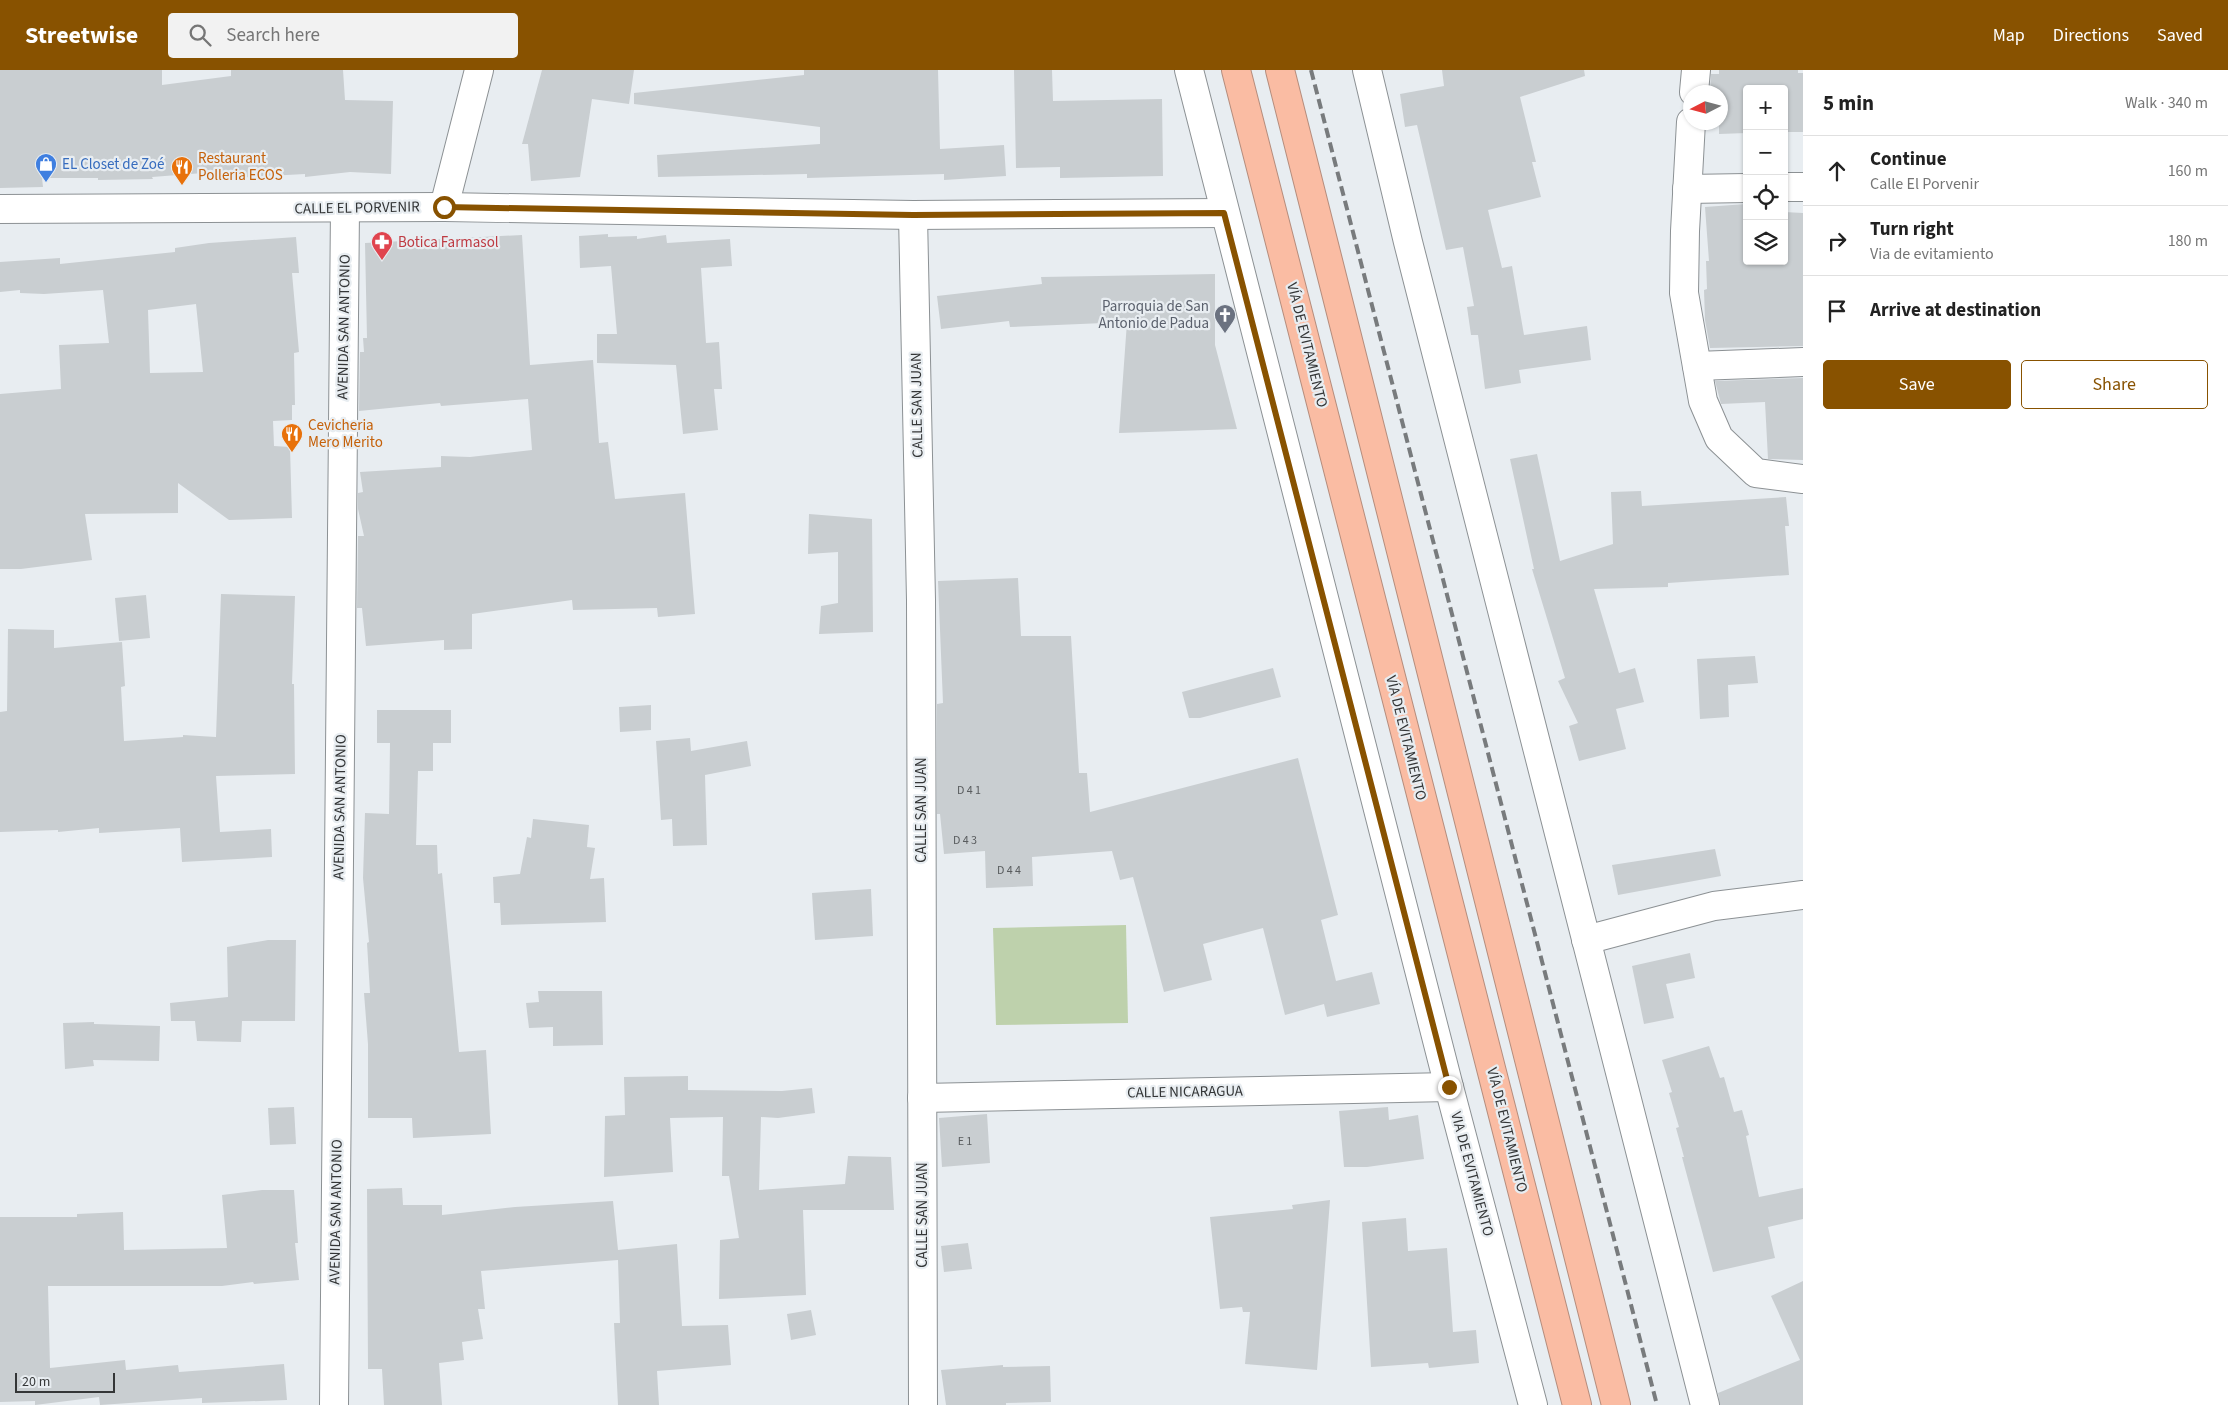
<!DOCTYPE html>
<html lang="en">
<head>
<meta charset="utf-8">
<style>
	:root { --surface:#fff; --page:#f2f2f2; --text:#222; --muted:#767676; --line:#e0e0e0; --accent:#885200 }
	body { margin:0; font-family:"Source Sans 3",sans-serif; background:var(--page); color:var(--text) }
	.controls { position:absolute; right:15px; top:15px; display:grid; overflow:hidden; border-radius:5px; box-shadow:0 1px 4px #0004 }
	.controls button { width:45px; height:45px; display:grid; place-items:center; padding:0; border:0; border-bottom:1px solid var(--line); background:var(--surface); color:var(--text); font:25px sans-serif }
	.compass { position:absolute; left:1683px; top:15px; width:45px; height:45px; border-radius:50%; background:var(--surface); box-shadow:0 1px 4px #0004; rotate:264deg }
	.scale { position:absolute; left:15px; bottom:12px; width:100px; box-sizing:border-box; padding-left:5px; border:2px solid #343637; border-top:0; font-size:14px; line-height:18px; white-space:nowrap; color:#343637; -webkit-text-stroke:4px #e8edf1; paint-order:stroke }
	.stop { position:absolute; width:15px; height:15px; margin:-11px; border:4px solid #885200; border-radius:50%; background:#fff }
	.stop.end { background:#885200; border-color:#fff; box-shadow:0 1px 5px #0008 }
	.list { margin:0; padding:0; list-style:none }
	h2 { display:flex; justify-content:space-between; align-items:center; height:65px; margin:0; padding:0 20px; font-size:21px }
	h2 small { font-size:16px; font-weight:400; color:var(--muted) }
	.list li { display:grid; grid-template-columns:32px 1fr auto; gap:15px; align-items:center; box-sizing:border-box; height:70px; padding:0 20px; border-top:1px solid var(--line) }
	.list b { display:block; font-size:19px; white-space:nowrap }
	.list p { margin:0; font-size:16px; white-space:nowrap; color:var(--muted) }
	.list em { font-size:16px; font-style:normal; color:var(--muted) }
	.actions { display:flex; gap:10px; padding:15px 20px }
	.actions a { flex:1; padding:11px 0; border:1px solid var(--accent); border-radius:5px; text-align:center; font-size:18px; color:var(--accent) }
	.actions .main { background:var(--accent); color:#fff }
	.icon { flex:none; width:28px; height:28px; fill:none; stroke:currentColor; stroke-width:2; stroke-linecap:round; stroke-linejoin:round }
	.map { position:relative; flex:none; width:1803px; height:1335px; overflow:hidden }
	header { display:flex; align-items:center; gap:30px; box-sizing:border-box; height:70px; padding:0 25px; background:var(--accent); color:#fff }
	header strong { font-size:24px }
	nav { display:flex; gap:28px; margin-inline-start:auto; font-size:18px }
	.search { width:350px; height:45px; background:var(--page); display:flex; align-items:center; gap:12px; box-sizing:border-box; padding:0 18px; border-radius:5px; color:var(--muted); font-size:19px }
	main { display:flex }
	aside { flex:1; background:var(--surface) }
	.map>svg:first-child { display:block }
	.green { fill:#bed1ac }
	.building { fill:#c9ced1; fill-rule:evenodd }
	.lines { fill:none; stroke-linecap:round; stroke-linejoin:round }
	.street-casing { stroke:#8c9194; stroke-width:30 }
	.highway-casing { stroke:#b58d7d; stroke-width:30 }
	.street { stroke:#fff; stroke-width:28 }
	.highway { stroke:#fabca3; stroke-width:28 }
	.rail { stroke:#787b7d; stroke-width:4; stroke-dasharray:10 5; stroke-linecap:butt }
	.route { stroke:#885200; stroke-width:6 }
	.labels { text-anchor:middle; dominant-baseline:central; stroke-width:4.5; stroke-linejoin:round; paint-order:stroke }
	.number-label { font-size:12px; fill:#595c5e }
	.food-label { font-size:15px; fill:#c56008; stroke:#e8edf1; text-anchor:start }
	.shop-label { font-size:15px; fill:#366cbe; stroke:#e8edf1; text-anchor:start }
	.street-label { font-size:15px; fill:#343637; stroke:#e8edf1 }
	.health-label { font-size:15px; fill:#be3a42; stroke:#e8edf1; text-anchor:start }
	.worship-label { font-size:15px; fill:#5b616d; stroke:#e8edf1; text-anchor:end }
</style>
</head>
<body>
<header>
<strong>Streetwise</strong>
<div class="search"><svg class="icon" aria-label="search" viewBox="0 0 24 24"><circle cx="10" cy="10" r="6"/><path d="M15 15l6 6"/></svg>Search here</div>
<nav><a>Map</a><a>Directions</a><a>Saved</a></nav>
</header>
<main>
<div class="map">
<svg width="1803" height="1335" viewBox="0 0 1803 1335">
	<rect width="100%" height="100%" fill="#e8edf1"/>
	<!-- green -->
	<polygon class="green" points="1126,855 1128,953 996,955 993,858"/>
	<!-- building -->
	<g class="building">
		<polygon points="0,0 162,0 162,15 231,6 231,0 343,0 345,30 393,31 391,104 350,102 305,107 305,104 216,109 216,102 152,107 153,109 98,110 98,108 42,108 43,117 0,118"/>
		<polygon points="542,0 634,0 629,34 592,29 580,107 531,111 528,74 522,74"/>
		<polygon points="804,0 938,0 940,79 1004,75 1006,106 944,110 944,104 807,108 807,104 658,107 657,85 820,74 820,57 634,34 634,23 804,5"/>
		<polygon points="1014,0 1052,0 1053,31 1162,29 1163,106 1060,108 1060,97 1016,98"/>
		<polygon points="1442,0 1584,0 1585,6 1520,27 1536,92 1532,92 1541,127 1488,140 1502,198 1512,196 1524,265 1587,256 1591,290 1519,300 1521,313 1485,319 1478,265 1471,265 1467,237 1474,236 1463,177 1446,180 1417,55 1405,57 1400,24 1444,16"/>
		<polygon points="1719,0 1798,0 1798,3 1803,3 1803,62 1784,62 1784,19 1747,19 1747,63 1719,64 1719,56 1708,56 1708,52 1720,52 1720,22 1710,22 1711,4 1719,4"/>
		<polygon points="1746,134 1747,191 1784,191 1784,142 1803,143 1803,276 1710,278 1705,250 1704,220 1707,219 1706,191 1709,191 1705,137"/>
		<polygon points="608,164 608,167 637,166 637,169 666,165 667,173 730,169 732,196 701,198 706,273 719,272 722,319 714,319 718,360 683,364 676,295 597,293 597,264 617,264 611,196 580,198 579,166"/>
		<polygon points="522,165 530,295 593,290 599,373 608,372 615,429 685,423 695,544 658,547 657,538 573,540 572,530 472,544 472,579 444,580 444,570 366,576 362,538 357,538 358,466 364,466 358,439 358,423 363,422 360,402 441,397 441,386 470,387 532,380 528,329 441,336 440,333 359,341 360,282 364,282 363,268 367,268 365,173"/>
		<path d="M 296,167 L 299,203 L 292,203 L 299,282 L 294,283 L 295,335 L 292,335 L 292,350 L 273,351 L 274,376 L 290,377 L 292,448 L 229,450 L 178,413 L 178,443 L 85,444 L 92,490 L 21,499 L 0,499 L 0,324 L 61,319 L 59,275 L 109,273 L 103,220 L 44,224 L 20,223 L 20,220 L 0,222 L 0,192 L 60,188 L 60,194 L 175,182 L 175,178 L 209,173 ZM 196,234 L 203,302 L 150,303 L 148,240 Z"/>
		<polygon points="1215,204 1215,275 1237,359 1119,363 1127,252 1010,257 1009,251 941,259 937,226 1042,214 1041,207"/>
		<polygon points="1803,308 1803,390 1768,389 1765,332 1721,334 1715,311"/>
		<polygon points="1537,384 1560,491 1613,474 1611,422 1641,421 1642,436 1786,427 1789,456 1785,456 1789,505 1668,513 1668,517 1594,519 1619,603 1635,598 1644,632 1616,639 1626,679 1579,691 1569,656 1578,653 1558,611 1565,608 1532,499 1534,499 1510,389"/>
		<polygon points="809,444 872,449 873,562 819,564 821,536 838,533 838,482 808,484"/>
		<polygon points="1018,508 1021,566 1071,566 1079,703 1087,703 1090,742 1298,688 1338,845 1321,850 1336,911 1372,902 1380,934 1327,947 1324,934 1285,945 1263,858 1203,874 1212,910 1164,922 1133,807 1120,810 1112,781 1032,787 1033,816 986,818 985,781 944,784 940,744 937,744 937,634 943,633 938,511"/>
		<polygon points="221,524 295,526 292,614 294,614 295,704 216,706 220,762 271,759 272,787 182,792 180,758 99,763 99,758 58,762 58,760 0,762 0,642 7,641 8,559 54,560 54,578 122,572 125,616 121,617 124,671 183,667 183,665 216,667"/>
		<polygon points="146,525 150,568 119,571 115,528"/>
		<polygon points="1755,586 1758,613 1728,615 1729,647 1700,649 1697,589"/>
		<polygon points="1273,598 1281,627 1200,648 1189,648 1182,622"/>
		<polygon points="651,635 651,660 620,662 619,637"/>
		<polygon points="377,640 451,640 451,673 433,673 433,701 418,701 416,775 437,775 438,804 442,803 459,982 486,980 491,1064 413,1068 412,1048 368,1048 368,974 364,923 370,923 367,873 369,872 363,808 365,743 389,744 390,673 377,673"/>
		<polygon points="690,668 691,681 747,671 751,696 705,705 707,775 673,776 672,749 661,750 656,671"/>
		<polygon points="533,749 589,755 587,777 595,778 590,809 604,808 606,852 501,855 500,833 494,833 493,807 520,804 527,767 531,768"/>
		<polygon points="1715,779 1721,806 1618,825 1612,795"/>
		<polygon points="871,819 873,866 815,870 812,823"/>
		<polygon points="268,870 296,870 295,951 242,951 241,972 197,971 195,951 171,951 170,933 228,927 227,877"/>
		<polygon points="1690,883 1695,908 1666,914 1674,948 1644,954 1632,896"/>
		<polygon points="538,921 602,921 603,975 553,976 553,957 529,958 526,933 539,932"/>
		<polygon points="94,952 94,954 160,956 159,991 93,990 94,996 65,999 63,953"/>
		<polygon points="1709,976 1720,1008 1724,1007 1734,1042 1742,1040 1749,1065 1746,1066 1759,1127 1803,1118 1803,1149 1768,1157 1775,1188 1713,1202 1682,1087 1684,1087 1676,1058 1679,1057 1669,1023 1672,1022 1662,990"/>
		<polygon points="688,1006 688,1020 782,1021 812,1018 815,1043 778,1048 761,1047 759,1120 845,1114 848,1086 891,1087 894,1140 803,1140 806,1225 719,1229 720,1170 739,1168 729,1106 722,1106 723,1047 670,1048 673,1102 604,1107 605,1046 625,1045 624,1007"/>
		<polygon points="294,1037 296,1074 270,1075 268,1038"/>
		<polygon points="1388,1037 1389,1050 1418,1045 1424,1089 1367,1097 1344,1097 1339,1041"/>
		<polygon points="987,1044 990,1093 942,1097 939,1048"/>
		<polygon points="402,1118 403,1135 442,1135 442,1145 515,1137 613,1131 618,1180 677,1174 682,1256 728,1255 731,1295 657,1301 659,1335 618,1335 614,1253 620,1253 618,1190 481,1201 485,1239 478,1239 483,1269 462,1272 464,1290 439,1293 442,1335 384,1335 382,1299 368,1299 367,1119"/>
		<polygon points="262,1120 294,1120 298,1173 295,1173 299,1210 254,1214 253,1212 222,1216 48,1216 50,1298 125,1290 126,1300 178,1295 179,1302 284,1294 287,1330 202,1333 202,1328 100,1335 99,1327 35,1335 35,1331 0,1332 0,1147 77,1147 77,1144 123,1142 124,1180 227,1178 222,1125"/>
		<polygon points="1330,1130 1317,1300 1245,1294 1250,1242 1243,1242 1242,1237 1220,1239 1210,1147 1293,1139 1292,1135"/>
		<polygon points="1406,1148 1408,1181 1447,1178 1453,1262 1476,1260 1479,1293 1429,1298 1428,1293 1371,1297 1362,1152"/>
		<polygon points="968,1173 972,1199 944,1202 941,1176"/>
		<polygon points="1803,1211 1803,1335 1720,1335 1718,1323 1800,1290 1771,1226"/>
		<polygon points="811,1240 816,1265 791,1270 787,1244"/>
		<polygon points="1003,1295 1003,1297 1050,1296 1051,1332 1006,1333 1006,1335 946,1335 941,1300"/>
	</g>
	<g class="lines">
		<!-- street casing -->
		<g class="street-casing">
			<g id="street">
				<polyline points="1189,0 1449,1017 1533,1335"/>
				<polyline points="1367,0 1408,172 1705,1335"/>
				<polyline points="1694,22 1696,0"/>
				<polyline points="1691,52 1685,161 1684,223 1703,331 1719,368 1756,403 1803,409"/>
				<polyline points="1784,117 1803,117"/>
				<polyline points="1687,119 1747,118"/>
				<polyline points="444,137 479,0"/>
				<polyline points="0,139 444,137 913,145 1224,143"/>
				<polyline points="913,145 921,530 923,1335"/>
				<polyline points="1697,296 1803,292"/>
				<polyline points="1586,870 1714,836 1803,825"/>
				<polyline points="922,1028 1449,1017"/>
				<polyline points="334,1335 345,138"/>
			</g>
		</g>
		<!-- highway casing -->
		<g class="highway-casing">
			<g id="highway">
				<polyline points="1236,0 1577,1335"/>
				<polyline points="1280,0 1616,1335"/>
			</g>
		</g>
		<!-- street -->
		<use href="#street" class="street"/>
		<!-- highway -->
		<use href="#highway" class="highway"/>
		<!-- rail -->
		<polyline class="rail" points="1311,0 1657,1335"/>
	</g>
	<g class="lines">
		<!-- route -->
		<polyline class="route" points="444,137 913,145 1224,143 1449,1017"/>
	</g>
	<!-- icons -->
	<defs>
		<g id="shop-pin" transform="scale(1.125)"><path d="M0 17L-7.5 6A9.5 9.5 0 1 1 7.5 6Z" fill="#3f7fe0" stroke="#e8edf1"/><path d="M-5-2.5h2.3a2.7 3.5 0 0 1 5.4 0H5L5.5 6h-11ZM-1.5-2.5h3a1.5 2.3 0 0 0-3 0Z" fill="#fff"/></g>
		<g id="restaurant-pin" transform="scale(1.125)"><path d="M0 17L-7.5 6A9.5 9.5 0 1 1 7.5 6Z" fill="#e8710a" stroke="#e8edf1"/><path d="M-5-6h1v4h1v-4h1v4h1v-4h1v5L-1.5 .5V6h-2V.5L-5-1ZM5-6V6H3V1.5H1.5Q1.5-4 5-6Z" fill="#fff"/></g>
		<g id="pharmacy-pin" transform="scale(1.125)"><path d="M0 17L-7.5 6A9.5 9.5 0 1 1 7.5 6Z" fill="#e0444e" stroke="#e8edf1"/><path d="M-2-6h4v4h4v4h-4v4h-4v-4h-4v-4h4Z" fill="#fff"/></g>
		<g id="church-pin" transform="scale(1.125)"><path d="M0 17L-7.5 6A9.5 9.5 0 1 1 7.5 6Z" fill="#6b7280" stroke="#e8edf1"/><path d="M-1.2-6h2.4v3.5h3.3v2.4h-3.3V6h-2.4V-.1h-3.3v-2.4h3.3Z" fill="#fff"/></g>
	</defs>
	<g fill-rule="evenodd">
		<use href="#shop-pin" x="46" y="94"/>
		<use href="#restaurant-pin" x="182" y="97"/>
		<use href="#pharmacy-pin" x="382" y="172"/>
		<use href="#church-pin" x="1225" y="245"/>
		<use href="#restaurant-pin" x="292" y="364"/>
	</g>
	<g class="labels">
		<!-- number labels -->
		<g class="number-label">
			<text x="969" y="720">D 4 1</text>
			<text x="965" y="770">D 4 3</text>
			<text x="1009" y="800">D 4 4</text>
			<text x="965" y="1071">E 1</text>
		</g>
		<!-- food labels -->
		<g class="food-label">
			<text x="198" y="88">Restaurant<tspan x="198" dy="17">Polleria ECOS</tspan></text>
			<text x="308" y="355">Cevicheria<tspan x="308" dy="17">Mero Merito</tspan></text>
		</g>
		<!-- shop labels -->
		<g class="shop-label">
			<text x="62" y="94">EL Closet de Zoé</text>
		</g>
		<!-- street labels -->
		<g class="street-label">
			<text transform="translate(357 138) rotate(-1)">CALLE EL PORVENIR</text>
			<text transform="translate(344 257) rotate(-89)">AVENIDA SAN ANTONIO</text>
			<text transform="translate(1307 275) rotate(76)">VÍA DE EVITAMIENTO</text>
			<text transform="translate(917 335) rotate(-91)">CALLE SAN JUAN</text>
			<text transform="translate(1406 668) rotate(76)">VÍA DE EVITAMIENTO</text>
			<text transform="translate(340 737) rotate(-89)">AVENIDA SAN ANTONIO</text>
			<text transform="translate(921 740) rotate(-90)">CALLE SAN JUAN</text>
			<text transform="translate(1185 1022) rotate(-1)">CALLE NICARAGUA</text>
			<text transform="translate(1507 1060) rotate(76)">VÍA DE EVITAMIENTO</text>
			<text transform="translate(1472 1104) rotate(75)">VIA DE EVITAMIENTO</text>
			<text transform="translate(336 1142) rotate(-89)">AVENIDA SAN ANTONIO</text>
			<text transform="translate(922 1145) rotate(-90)">CALLE SAN JUAN</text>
		</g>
		<!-- health labels -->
		<g class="health-label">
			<text x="398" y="172">Botica Farmasol</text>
		</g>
		<!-- worship labels -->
		<g class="worship-label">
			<text x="1209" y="236">Parroquia de San<tspan x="1209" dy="17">Antonio de Padua</tspan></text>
		</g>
	</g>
</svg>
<div class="controls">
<button>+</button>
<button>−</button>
<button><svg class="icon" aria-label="locate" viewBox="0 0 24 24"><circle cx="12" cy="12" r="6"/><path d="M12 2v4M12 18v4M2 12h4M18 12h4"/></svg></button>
<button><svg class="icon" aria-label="layers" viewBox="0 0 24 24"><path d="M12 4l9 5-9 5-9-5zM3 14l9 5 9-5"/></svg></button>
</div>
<svg class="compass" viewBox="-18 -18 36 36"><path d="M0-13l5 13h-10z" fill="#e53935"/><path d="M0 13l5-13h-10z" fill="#767676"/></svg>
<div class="scale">20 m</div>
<div class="stop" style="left:444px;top:137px"></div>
<div class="stop end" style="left:1449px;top:1017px"></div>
</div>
<aside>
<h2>5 min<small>Walk · 340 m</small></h2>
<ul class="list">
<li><svg class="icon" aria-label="ahead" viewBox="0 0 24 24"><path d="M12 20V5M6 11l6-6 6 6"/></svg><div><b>Continue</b><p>Calle El Porvenir</p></div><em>160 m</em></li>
<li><svg class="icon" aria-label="right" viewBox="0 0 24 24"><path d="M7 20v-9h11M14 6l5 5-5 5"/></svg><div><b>Turn right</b><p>Via de evitamiento</p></div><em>180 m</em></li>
<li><svg class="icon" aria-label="arrive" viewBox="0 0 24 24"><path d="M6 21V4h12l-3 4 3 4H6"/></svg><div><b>Arrive at destination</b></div></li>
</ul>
<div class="actions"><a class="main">Save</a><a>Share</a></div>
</aside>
</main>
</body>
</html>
